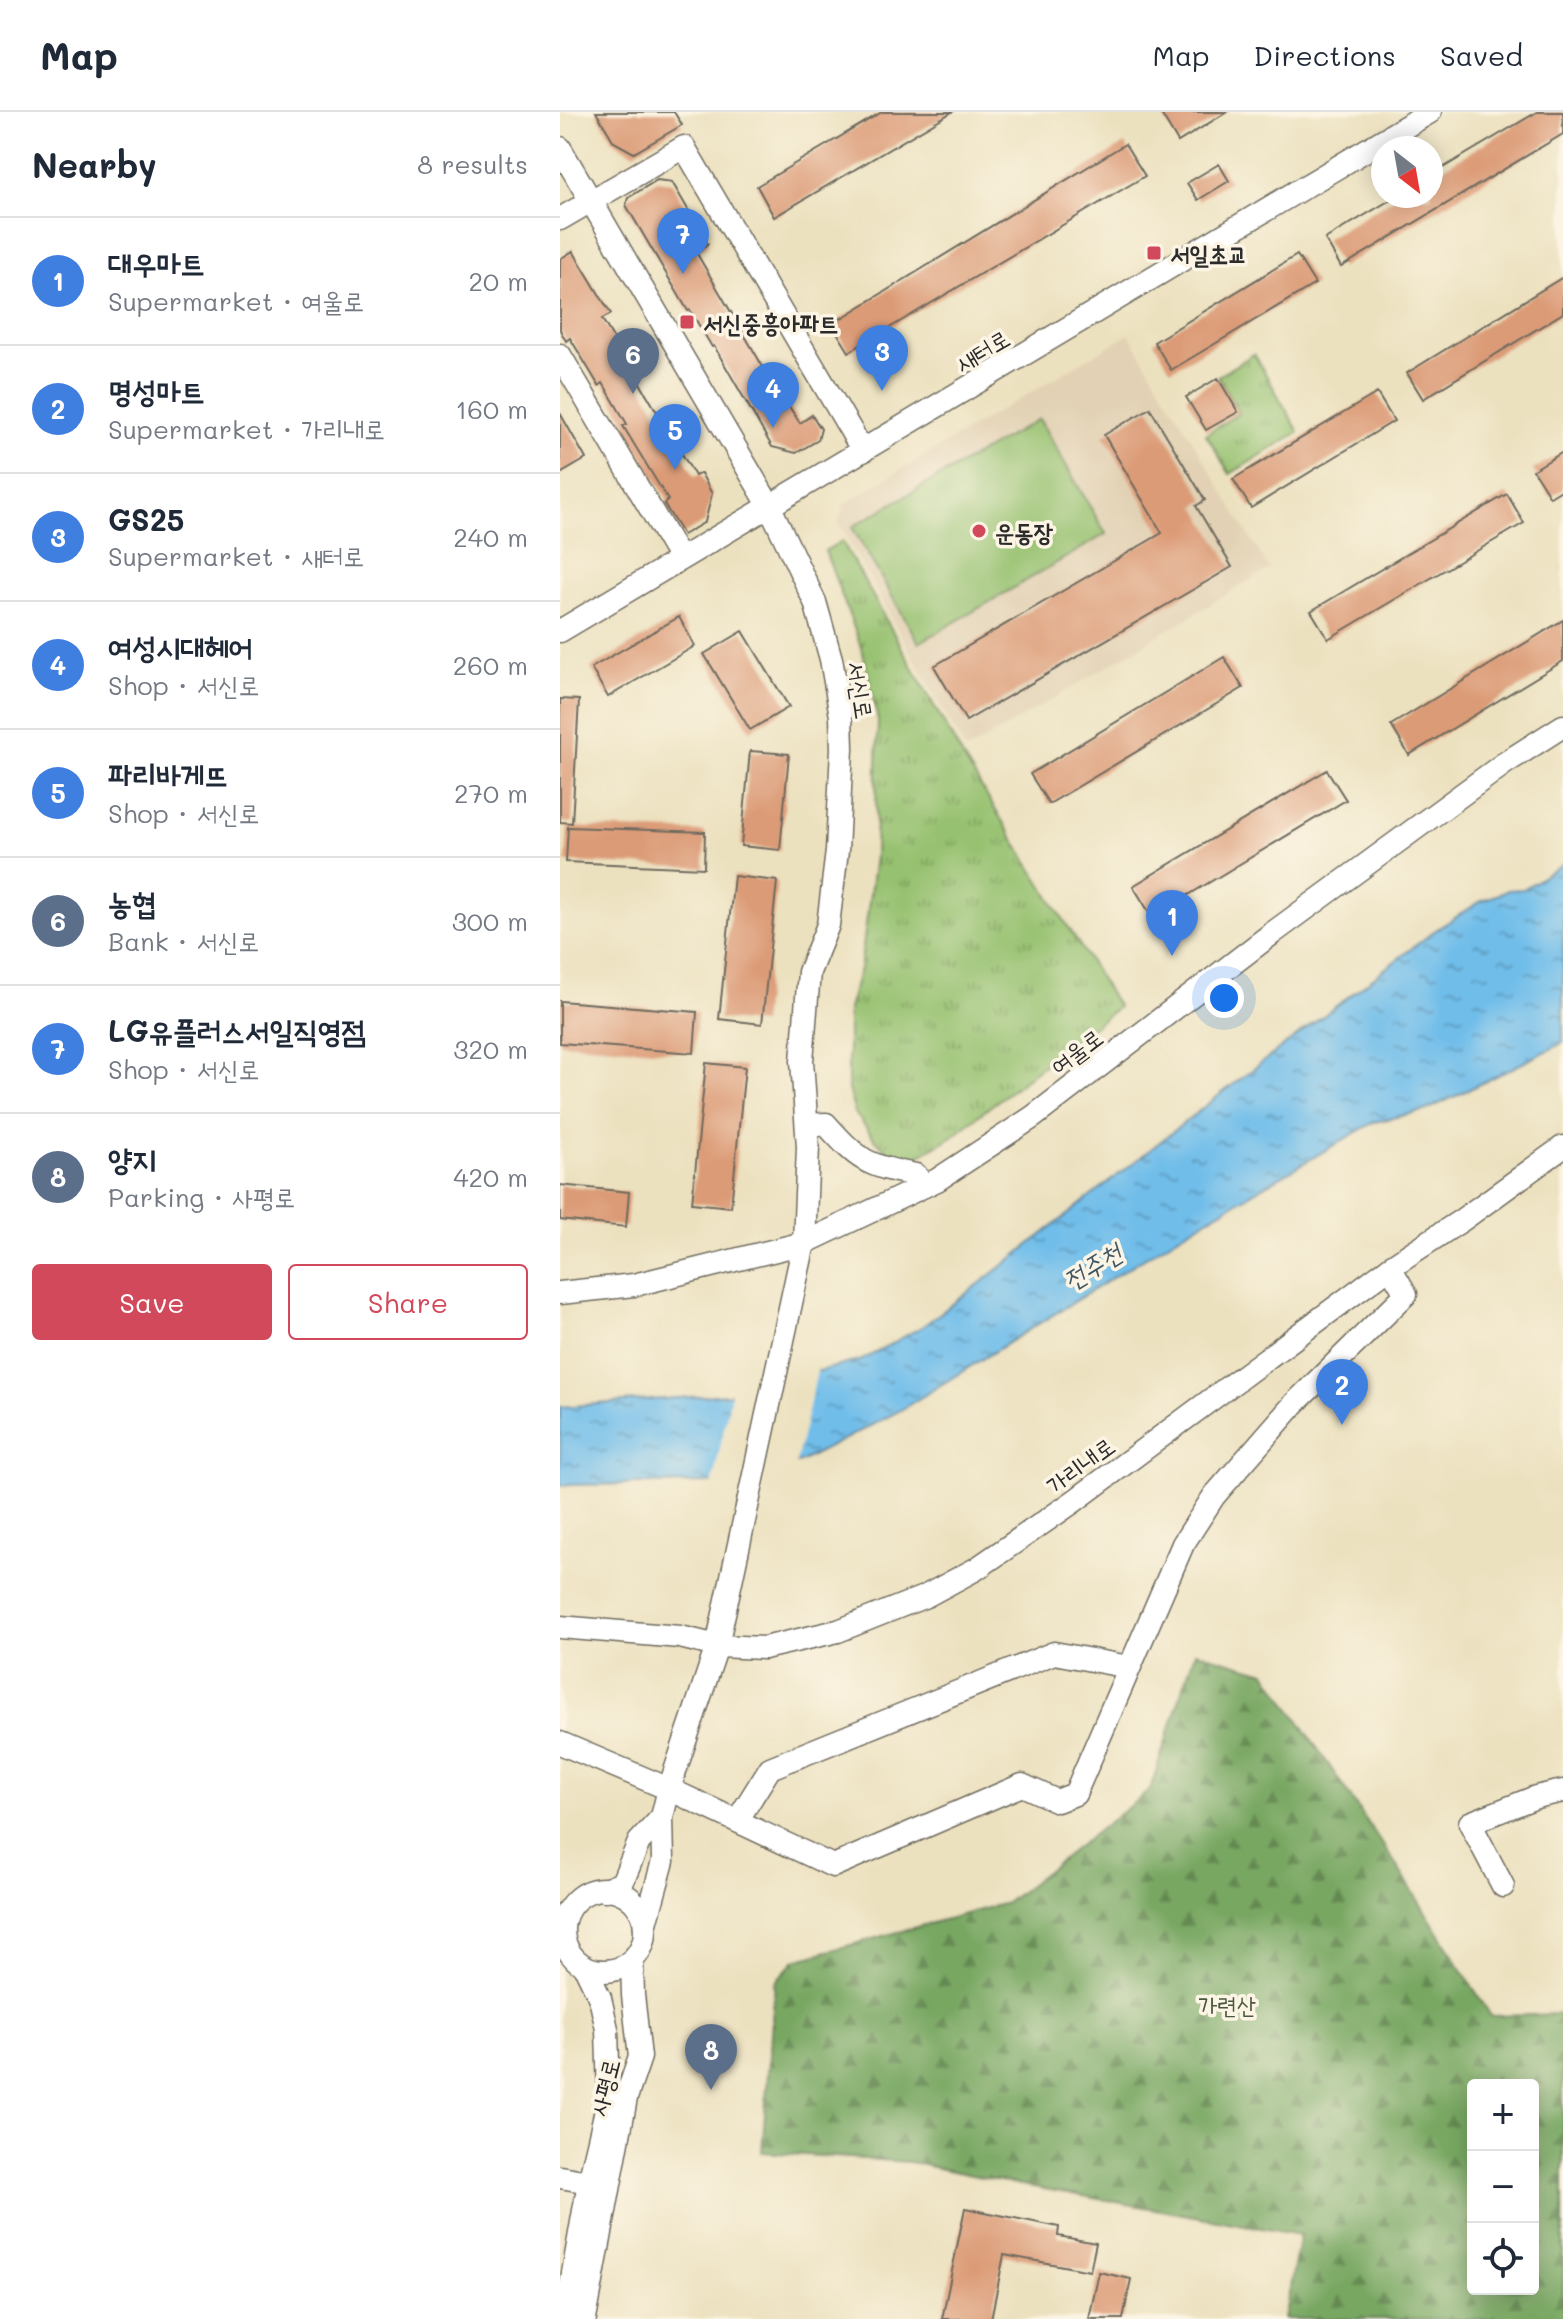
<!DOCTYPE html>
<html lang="en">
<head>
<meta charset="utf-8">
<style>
	:root { --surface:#fff; --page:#f6f6f7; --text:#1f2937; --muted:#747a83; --line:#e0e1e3; --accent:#d1495b }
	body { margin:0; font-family:Mali,"Poor Story",sans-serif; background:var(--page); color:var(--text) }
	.controls { position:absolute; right:24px; bottom:24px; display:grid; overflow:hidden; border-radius:8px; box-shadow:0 4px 20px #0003 }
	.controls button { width:72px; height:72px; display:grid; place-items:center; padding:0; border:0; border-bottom:2px solid var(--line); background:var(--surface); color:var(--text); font:40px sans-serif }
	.compass { position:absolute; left:811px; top:24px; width:72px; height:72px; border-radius:50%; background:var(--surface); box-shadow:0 4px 20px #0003; rotate:149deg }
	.you { position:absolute; left:664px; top:886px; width:28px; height:28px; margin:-20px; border:6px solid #fff; border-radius:50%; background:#1a73e8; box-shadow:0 0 0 12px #1a73e833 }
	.badge { display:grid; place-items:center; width:52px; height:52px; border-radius:50%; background:var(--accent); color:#fff; font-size:26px; font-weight:700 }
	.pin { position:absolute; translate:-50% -66px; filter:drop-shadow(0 2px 4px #0008) }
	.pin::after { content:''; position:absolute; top:42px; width:28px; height:24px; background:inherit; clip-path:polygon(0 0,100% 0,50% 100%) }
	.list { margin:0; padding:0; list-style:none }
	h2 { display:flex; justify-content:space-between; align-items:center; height:104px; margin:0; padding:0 32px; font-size:34px }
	h2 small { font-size:26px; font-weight:400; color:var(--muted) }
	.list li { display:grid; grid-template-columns:52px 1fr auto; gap:24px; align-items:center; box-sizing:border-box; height:128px; padding:0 32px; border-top:2px solid var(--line) }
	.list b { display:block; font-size:30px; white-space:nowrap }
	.list p { margin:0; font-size:26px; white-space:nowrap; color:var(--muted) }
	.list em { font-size:26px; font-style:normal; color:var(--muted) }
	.actions { display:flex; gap:16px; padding:24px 32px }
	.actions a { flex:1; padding:18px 0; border:2px solid var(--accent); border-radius:8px; text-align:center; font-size:28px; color:var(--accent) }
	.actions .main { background:var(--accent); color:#fff }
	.icon { flex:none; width:44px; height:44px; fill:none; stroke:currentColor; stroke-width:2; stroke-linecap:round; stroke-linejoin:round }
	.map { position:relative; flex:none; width:1003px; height:2207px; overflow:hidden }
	header { display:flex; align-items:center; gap:48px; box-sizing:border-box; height:112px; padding:0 40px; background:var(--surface); border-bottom:2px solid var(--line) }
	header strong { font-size:38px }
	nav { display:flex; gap:44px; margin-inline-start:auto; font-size:28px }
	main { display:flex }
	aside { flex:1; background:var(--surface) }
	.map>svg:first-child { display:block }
	.built { fill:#e2d1b4 }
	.green { fill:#96c16f; stroke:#60764d; stroke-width:2 }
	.forest { fill:url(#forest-firs); stroke:#526946; stroke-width:2; fill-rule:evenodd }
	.park { fill:url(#park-tufts); stroke:#60764d; stroke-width:2 }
	.water { fill:url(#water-ripples); stroke:#4e748a; stroke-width:2 }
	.pier { fill:#ece1bf }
	.building { fill:#dc9b77 }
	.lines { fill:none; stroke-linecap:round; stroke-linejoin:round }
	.minor-casing { stroke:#6f6b5f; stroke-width:25 }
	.minor { stroke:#fff; stroke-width:22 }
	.poi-dot { fill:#d1495b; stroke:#fcf5e5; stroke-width:3 }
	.labels { text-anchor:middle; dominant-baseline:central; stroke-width:7; stroke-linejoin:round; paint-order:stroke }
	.poi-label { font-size:24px; font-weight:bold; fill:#2b2b2b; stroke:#fcf5e5; text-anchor:start }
	.street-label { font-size:24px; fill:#2b2b2b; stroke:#fcf5e5 }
	.park-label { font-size:24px; fill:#4b583f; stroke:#fcf5e5 }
	.water-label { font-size:26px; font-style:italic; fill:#405764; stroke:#fcf5e5 }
</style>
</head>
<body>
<header>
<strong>Map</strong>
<nav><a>Map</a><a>Directions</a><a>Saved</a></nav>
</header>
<main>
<aside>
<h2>Nearby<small>8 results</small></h2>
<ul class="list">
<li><span class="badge" style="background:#3f7fe0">1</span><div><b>대우마트</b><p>Supermarket · 여울로</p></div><em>20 m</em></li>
<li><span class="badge" style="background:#3f7fe0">2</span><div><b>명성마트</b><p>Supermarket · 가리내로</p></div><em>160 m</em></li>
<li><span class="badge" style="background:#3f7fe0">3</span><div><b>GS25</b><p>Supermarket · 새터로</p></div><em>240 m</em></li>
<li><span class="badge" style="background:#3f7fe0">4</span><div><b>여성시대헤어</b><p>Shop · 서신로</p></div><em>260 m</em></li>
<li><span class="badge" style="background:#3f7fe0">5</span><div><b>파리바게뜨</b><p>Shop · 서신로</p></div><em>270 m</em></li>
<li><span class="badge" style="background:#5c6f8a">6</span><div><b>농협</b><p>Bank · 서신로</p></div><em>300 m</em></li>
<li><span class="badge" style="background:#3f7fe0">7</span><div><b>LG유플러스서일직영점</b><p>Shop · 서신로</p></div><em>320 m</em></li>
<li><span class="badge" style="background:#5c6f8a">8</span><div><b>양지</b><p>Parking · 사평로</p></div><em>420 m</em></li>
</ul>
<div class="actions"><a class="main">Save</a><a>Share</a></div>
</aside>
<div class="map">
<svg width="1003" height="2207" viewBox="0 0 1003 2207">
	<defs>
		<pattern id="forest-firs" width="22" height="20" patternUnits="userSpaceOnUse" patternTransform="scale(2)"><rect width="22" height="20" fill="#78a762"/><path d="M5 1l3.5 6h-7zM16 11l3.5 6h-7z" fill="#638851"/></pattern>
		<pattern id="park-tufts" width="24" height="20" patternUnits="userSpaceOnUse" patternTransform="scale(2)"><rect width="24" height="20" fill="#96c16f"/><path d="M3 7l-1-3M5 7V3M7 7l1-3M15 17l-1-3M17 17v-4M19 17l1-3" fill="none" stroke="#7b9d5b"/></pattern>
		<pattern id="water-ripples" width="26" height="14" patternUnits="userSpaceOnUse" patternTransform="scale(2)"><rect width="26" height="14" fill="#70bdea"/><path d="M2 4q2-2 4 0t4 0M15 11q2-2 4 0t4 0" fill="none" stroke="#5c9abe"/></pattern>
	</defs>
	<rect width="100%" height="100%" fill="#fcf5e5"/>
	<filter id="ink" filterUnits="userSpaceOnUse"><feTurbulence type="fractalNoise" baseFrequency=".0125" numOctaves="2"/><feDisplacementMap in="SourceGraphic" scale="16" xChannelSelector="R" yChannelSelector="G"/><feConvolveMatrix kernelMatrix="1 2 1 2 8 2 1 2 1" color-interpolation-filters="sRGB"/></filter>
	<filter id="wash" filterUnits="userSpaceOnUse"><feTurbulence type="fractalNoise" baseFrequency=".006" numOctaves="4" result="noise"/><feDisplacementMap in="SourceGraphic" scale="32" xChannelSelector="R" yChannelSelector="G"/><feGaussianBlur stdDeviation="1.8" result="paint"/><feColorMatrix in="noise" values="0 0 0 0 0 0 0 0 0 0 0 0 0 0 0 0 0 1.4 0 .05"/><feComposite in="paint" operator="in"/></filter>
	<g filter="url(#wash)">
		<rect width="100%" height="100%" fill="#ece1bf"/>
		<!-- built -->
		<polygon class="built" points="569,222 709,457 406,639 278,411 284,392"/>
		<!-- green -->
		<polygon class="green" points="479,307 546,422 359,531 292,415"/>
		<!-- forest -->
		<path class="forest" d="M 635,1540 L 706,1560 L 833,1748 L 931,1904 L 1003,1902 L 1003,2207 L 724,2207 L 740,2123 L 445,2070 L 349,2050 L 202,2040 L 215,1870 L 235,1848 L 446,1791 L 590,1678 ZM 913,1973 L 973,1973 L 973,2177 L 913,2177 Z"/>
		<!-- park -->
		<g class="park">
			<polygon points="694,242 739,320 670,362 646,322 679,301 658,264"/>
			<polygon points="282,429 405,649 558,895 387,1028 358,1044 332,1044 313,1025 295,1001 288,977 288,897 300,857 315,745 318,608 303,540 265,439"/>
		</g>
		<!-- water -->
		<polygon class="water" points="1003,752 1003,930 997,934 867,998 814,1010 624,1121 339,1299 240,1350 149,1371 0,1373 0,1295 169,1282 302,1248 363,1214 435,1160 653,988 877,817 920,790 948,778 963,777"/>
		<!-- pier -->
		<polygon class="pier" points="258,1255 235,1355 152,1374 172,1277"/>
		<g id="blocks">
			<!-- building -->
			<g class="building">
				<polygon points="36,0 114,0 122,13 74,41 54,30"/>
				<polygon points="322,0 392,0 214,105 197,74"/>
				<polygon points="600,0 667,0 618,30"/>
				<polygon points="977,0 1003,0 1003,22 781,155 765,127 837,84 871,84 871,63"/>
				<polygon points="565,32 585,64 289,240 272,212"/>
				<polygon points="659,52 669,69 638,88 627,71"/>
				<polygon points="97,68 112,70 148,132 136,140 206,260 240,311 252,303 261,317 258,328 236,341 212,335 154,234 152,235 130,198 128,199 66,93 68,86"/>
				<polygon points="13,139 51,202 42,207 135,364 141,361 152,382 145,410 123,423 104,392 108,388 63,314 67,312 43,271 39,274 10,226 6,229 0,218 0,147"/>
				<polygon points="737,143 755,172 611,258 594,230"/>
				<polygon points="1003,165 1003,201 863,287 847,261"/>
				<polygon points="658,266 678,300 646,318 626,285"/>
				<polygon points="817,281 834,309 691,396 673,367"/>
				<polygon points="590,296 645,388 636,394 672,455 406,609 374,554 602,421 544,323"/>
				<polygon points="0,301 26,347 0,362"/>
				<polygon points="1003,340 1003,377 990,385 973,358"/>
				<polygon points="947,382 964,411 768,527 751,499"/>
				<polygon points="119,505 135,534 48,585 31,556"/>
				<polygon points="1003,508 1003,549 849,643 831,613"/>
				<polygon points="183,519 229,595 190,618 144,542"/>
				<polygon points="664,545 683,576 489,692 470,662"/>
				<polygon points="0,587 19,588 12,711 0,710"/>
				<polygon points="190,639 229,642 220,738 181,734"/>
				<polygon points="767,658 786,688 592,805 573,774"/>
				<polygon points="8,715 145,720 144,756 6,750"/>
				<polygon points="174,764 217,769 202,912 159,907"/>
				<polygon points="0,889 137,900 134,941 0,931"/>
				<polygon points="146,951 185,955 171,1095 132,1091"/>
				<polygon points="0,1073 69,1080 66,1115 0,1108"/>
				<polygon points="405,2096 499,2115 498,2124 536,2131 530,2159 444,2143 431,2207 382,2207"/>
				<polygon points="539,2160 571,2167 563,2207 529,2207"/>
			</g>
		</g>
	</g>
	<g filter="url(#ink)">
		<use href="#blocks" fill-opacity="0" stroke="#6f6b5f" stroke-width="2"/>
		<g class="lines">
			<!-- minor casing -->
			<g class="minor-casing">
				<g id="minor">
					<polyline points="0,36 209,393 255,490 271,547 281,604 282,636 277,739 268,813 249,860 242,949 248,1035 244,1131 157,1534 109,1677 102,1705 103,1749 85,1815"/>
					<polyline points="0,107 124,35 303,339"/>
					<polyline points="0,243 120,447"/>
					<polyline points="0,519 870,0"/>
					<path d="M 247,1013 L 266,1012 C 299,1049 307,1054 356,1063 L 364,1074"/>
					<polyline points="0,1181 74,1173 244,1131 377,1068 473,1005 714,820 945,651 1003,614"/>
					<polyline points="0,1515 120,1525 157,1534 204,1536 278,1519 366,1484 416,1457 513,1390 830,1155 902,1108 1003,1035"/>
					<polyline points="0,1631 109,1677 273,1754 462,1673 497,1689 515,1682 623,1432 654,1384 735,1291 846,1182 830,1155"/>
					<polyline points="177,1709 210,1656 494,1541 569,1555"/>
					<polyline points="943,1774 910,1711 976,1685 1003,1679"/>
					<circle cx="44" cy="1818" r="41"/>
					<polyline points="45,1778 62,1771 79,1730 102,1705"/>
					<polyline points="0,2065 29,2070"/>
					<polyline points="5,2207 29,2070 49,1985 47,1917 40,1886 25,1855"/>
					<polyline points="25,2207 66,1986 80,1945 73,1883 72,1848"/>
				</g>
			</g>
			<!-- minor -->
			<use href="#minor" class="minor"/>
		</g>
	</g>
	<!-- markers -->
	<g class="poi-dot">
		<rect x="586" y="133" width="16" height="16" rx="4"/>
		<rect x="119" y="202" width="16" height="16" rx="4"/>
		<circle cx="419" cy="419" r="8"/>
	</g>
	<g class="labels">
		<!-- poi labels -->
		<g class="poi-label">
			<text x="610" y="141">서일초교</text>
			<text x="143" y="210">서신중흥아파트</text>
			<text x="435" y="419">운동장</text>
		</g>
		<!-- street labels -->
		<g class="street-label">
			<text transform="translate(422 238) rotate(-31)">새터로</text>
			<text transform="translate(301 578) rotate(81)">서신로</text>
			<text transform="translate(516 939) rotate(-37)">여울로</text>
			<text transform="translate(520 1353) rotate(-36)">가리내로</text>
			<text transform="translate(44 1975) rotate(-76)">사평로</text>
		</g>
		<!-- park labels -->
		<g class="park-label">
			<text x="667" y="1892">가련산</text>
		</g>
		<!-- water labels -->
		<g class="water-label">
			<text transform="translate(532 1154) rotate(-32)">전주천</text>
		</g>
	</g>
</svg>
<div class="controls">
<button>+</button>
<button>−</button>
<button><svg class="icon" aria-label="locate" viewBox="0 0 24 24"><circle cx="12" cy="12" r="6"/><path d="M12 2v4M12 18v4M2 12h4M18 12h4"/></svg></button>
</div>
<svg class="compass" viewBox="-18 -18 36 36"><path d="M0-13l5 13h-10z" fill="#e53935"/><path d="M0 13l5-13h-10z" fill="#747a83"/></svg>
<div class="you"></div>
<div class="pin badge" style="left:612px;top:844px;background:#3f7fe0">1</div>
<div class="pin badge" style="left:782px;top:1313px;background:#3f7fe0">2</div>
<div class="pin badge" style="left:322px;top:279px;background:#3f7fe0">3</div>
<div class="pin badge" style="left:213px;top:316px;background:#3f7fe0">4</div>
<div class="pin badge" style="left:115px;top:358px;background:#3f7fe0">5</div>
<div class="pin badge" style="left:73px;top:282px;background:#5c6f8a">6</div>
<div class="pin badge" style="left:123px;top:162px;background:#3f7fe0">7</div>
<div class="pin badge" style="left:151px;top:1978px;background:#5c6f8a">8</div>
</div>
</main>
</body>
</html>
